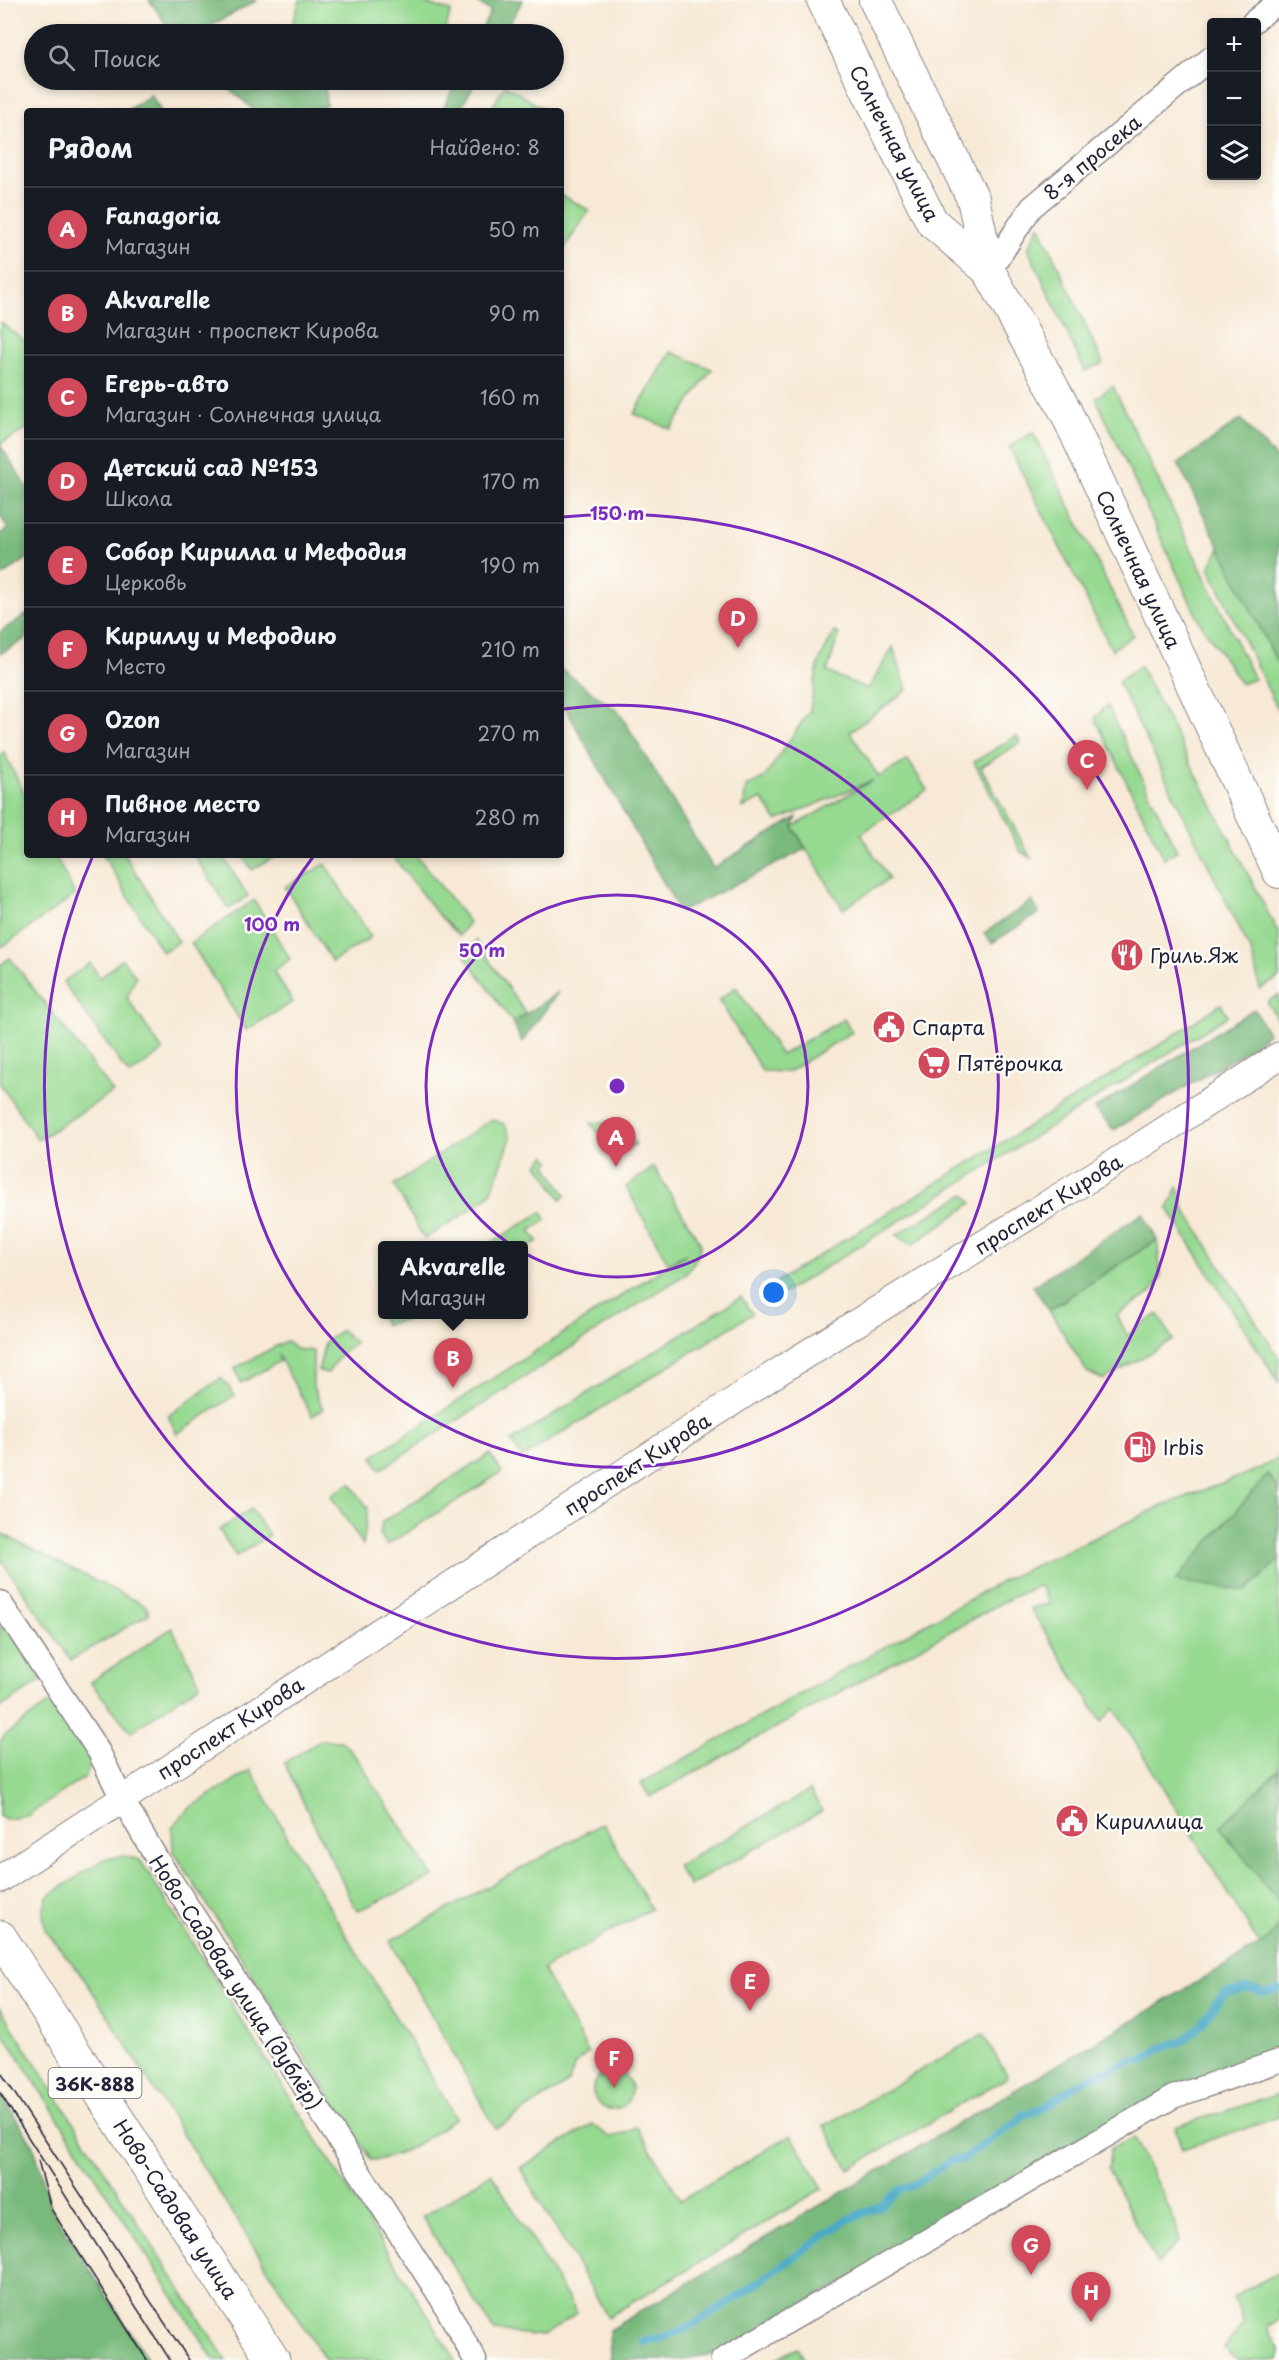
<!DOCTYPE html>
<html lang="ru">
<head>
<meta charset="utf-8">
<style>
	:root { --surface:#171b24; --page:#20242c; --text:#f1f3f6; --muted:#9ea1a6; --line:#363941; --accent:#d1495b }
	body { margin:0; font-family:"Playpen Sans",sans-serif; background:var(--page); color:var(--text) }
	.controls { position:absolute; right:18px; top:18px; display:grid; overflow:hidden; border-radius:6px; box-shadow:0 3px 9px #0003 }
	.controls button { width:54px; height:54px; display:grid; place-items:center; padding:0; border:0; border-bottom:2px solid var(--line); background:var(--surface); color:var(--text); font:30px sans-serif }
	.you { position:absolute; left:774px; top:1293px; width:21px; height:21px; margin:-15px; border:4px solid #fff; border-radius:50%; background:#1a73e8; box-shadow:0 0 0 9px #1a73e833 }
	.badge { display:grid; place-items:center; width:39px; height:39px; border-radius:50%; background:var(--accent); color:#fff; font-size:20px; font-weight:700 }
	.pin { position:absolute; translate:-50% -50px; filter:drop-shadow(0 2px 3px #0008) }
	.pin::after { content:''; position:absolute; top:32px; width:21px; height:18px; background:inherit; clip-path:polygon(0 0,100% 0,50% 100%) }
	.popup { position:absolute; left:378px; top:1241px; width:150px; height:78px; box-sizing:border-box; display:grid; place-content:center; border-radius:6px; background:var(--surface); filter:drop-shadow(0 2px 4px #0005); font-size:20px; white-space:nowrap; color:var(--muted) }
	.popup b { font-size:22px; color:var(--text) }
	.popup::after { content:''; position:absolute; left:50%; top:100%; margin-left:-12px; border:12px solid transparent; border-top-color:var(--surface) }
	.list { margin:0; padding:0; list-style:none }
	h2 { display:flex; justify-content:space-between; align-items:center; height:78px; margin:0; padding:0 24px; font-size:26px }
	h2 small { font-size:20px; font-weight:400; color:var(--muted) }
	.list li { display:grid; grid-template-columns:39px 1fr auto; gap:18px; align-items:center; box-sizing:border-box; height:84px; padding:0 24px; border-top:2px solid var(--line) }
	.list b { display:block; font-size:22px; white-space:nowrap }
	.list p { margin:0; font-size:20px; white-space:nowrap; color:var(--muted) }
	.list em { font-size:20px; font-style:normal; color:var(--muted) }
	.icon { flex:none; width:33px; height:33px; fill:none; stroke:currentColor; stroke-width:2; stroke-linecap:round; stroke-linejoin:round }
	.map { position:relative; flex:none; width:1279px; height:2360px; overflow:hidden }
	.search { position:absolute; background:var(--surface); box-shadow:0 3px 9px #0003; left:24px; top:24px; width:540px; height:66px; display:flex; align-items:center; gap:15px; box-sizing:border-box; padding:0 21px; border-radius:33px; color:var(--muted); font-size:22px }
	.panel { position:absolute; background:var(--surface); box-shadow:0 3px 9px #0003; left:24px; top:108px; width:540px; height:750px; border-radius:6px }
	.map>svg:first-child { display:block }
	.green { fill:#96d991; stroke:#5c7e66; stroke-width:1.5 }
	.forest { fill:#78b97b; stroke:#4d6e5b; stroke-width:1.5 }
	.lines { fill:none; stroke-linecap:round; stroke-linejoin:round }
	.stream { stroke:#47a9c7; stroke-width:8 }
	.minor-casing { stroke:#8c8688; stroke-width:25 }
	.tertiary-casing { stroke:#8c8688; stroke-width:29 }
	.secondary-casing { stroke:#8c8688; stroke-width:34 }
	.primary-casing { stroke:#8c8688; stroke-width:35 }
	.minor { stroke:#fff; stroke-width:22 }
	.tertiary { stroke:#fff; stroke-width:27 }
	.secondary { stroke:#fff; stroke-width:32 }
	.primary { stroke:#fff; stroke-width:33 }
	.tram { stroke:#22223b; stroke-width:1.5 }
	.ring { fill:none; stroke:#7b2cbf; stroke-width:3 }
	.labels { text-anchor:middle; dominant-baseline:central; stroke-width:5; stroke-linejoin:round; paint-order:stroke }
	.shield { fill:#fdfcf7; stroke:#646373; stroke-width:1.5 }
	.shield-label { font-size:18px; font-weight:bold; fill:#22223b }
	.street-label { font-size:20px; fill:#22223b; stroke:#fdfcf7 }
	.poi-label { font-size:20px; fill:#22223b; stroke:#fdfcf7; text-anchor:start }
	.centre { fill:#7b2cbf; stroke:#fdfcf7; stroke-width:3 }
	.ring-label { font-size:18px; text-anchor:middle; font-weight:bold; fill:#7b2cbf; stroke:#fdfcf7; stroke-width:5; stroke-linejoin:round; paint-order:stroke }
</style>
</head>
<body>
<div class="map">
<svg width="1279" height="2360" viewBox="0 0 1279 2360">
	<rect width="100%" height="100%" fill="#fdfcf7"/>
	<filter id="ink" filterUnits="userSpaceOnUse"><feTurbulence type="fractalNoise" baseFrequency=".0167" numOctaves="2"/><feDisplacementMap in="SourceGraphic" scale="12" xChannelSelector="R" yChannelSelector="G"/><feConvolveMatrix kernelMatrix="1 2 1 2 8 2 1 2 1" color-interpolation-filters="sRGB"/></filter>
	<filter id="wash" filterUnits="userSpaceOnUse"><feTurbulence type="fractalNoise" baseFrequency=".008" numOctaves="4" result="noise"/><feDisplacementMap in="SourceGraphic" scale="24" xChannelSelector="R" yChannelSelector="G"/><feGaussianBlur stdDeviation="1.35" result="paint"/><feColorMatrix in="noise" values="0 0 0 0 0 0 0 0 0 0 0 0 0 0 0 0 0 1.4 0 .05"/><feComposite in="paint" operator="in"/></filter>
	<g filter="url(#wash)">
		<rect width="100%" height="100%" fill="#f7e9d5"/>
		<!-- green -->
		<g class="green">
			<polygon points="300,0 413,0 451,11 444,34 289,34"/>
			<polygon points="505,85 547,111 490,111"/>
			<polygon points="561,195 589,210 561,254"/>
			<polygon points="1039,225 1103,363 1085,371 1028,249"/>
			<polygon points="0,322 27,343 27,429 0,444"/>
			<polygon points="671,352 712,369 671,429 634,414"/>
			<polygon points="1113,386 1254,679 1241,684 1199,621 1096,398"/>
			<polygon points="1033,432 1133,635 1112,650 1009,447"/>
			<polygon points="1220,548 1279,666 1279,712 1209,568"/>
			<polygon points="834,632 839,634 827,672 868,689 893,647 907,690 850,732 879,777 908,760 927,790 861,834 889,879 843,909 793,827 873,780 777,821 762,799 743,808 746,787 765,777 810,710 818,664"/>
			<polygon points="1140,666 1279,934 1279,978 1260,989 1252,954 1118,682"/>
			<polygon points="1107,705 1177,851 1164,858 1095,718"/>
			<polygon points="1016,736 1021,742 981,767 1031,858 1021,852 974,762"/>
			<polygon points="4,752 27,799 27,855 55,855 75,895 2,947 0,943 0,755"/>
			<polygon points="103,855 125,855 179,942 162,952"/>
			<polygon points="194,855 222,855 248,896 229,909"/>
			<polygon points="242,855 277,855 252,870"/>
			<polygon points="392,855 416,855 469,922 459,936 435,911"/>
			<polygon points="325,864 371,937 332,962 285,887"/>
			<polygon points="254,900 290,959 273,971 293,1002 246,1030 191,943"/>
			<polygon points="476,941 526,1014 513,1023 463,953"/>
			<polygon points="10,958 113,1092 38,1140 0,1084 0,965"/>
			<polygon points="122,959 136,977 127,998 163,1051 129,1075 63,982 90,963 100,978"/>
			<polygon points="736,987 781,1055 844,1019 852,1032 788,1072 762,1071 719,1000"/>
			<polygon points="1279,995 1279,1022 1267,1002"/>
			<polygon points="1221,1004 1228,1016 773,1300 765,1289 1150,1051"/>
			<polygon points="492,1119 504,1124 511,1138 491,1193 472,1209 424,1239 394,1185"/>
			<polygon points="612,1121 636,1144 614,1156 591,1123"/>
			<polygon points="546,1155 550,1161 547,1166 566,1195 561,1199 538,1164"/>
			<polygon points="654,1167 701,1244 696,1259 686,1274 380,1470 373,1456 686,1254 668,1263 626,1187"/>
			<polygon points="1178,1187 1185,1210 1279,1358 1279,1383 1168,1209"/>
			<polygon points="965,1194 972,1203 912,1245 896,1235"/>
			<polygon points="542,1212 546,1220 530,1231 538,1241 524,1250 524,1246 487,1245"/>
			<polygon points="1157,1240 1161,1277 1152,1292 1117,1315 1127,1335 1158,1314 1173,1340 1103,1380 1087,1372 1049,1310"/>
			<polygon points="741,1297 752,1314 522,1458 511,1441"/>
			<polygon points="382,1305 382,1314 416,1315 409,1319 385,1325 375,1309"/>
			<polygon points="341,1330 356,1343 341,1354 328,1373 318,1371 325,1342"/>
			<polygon points="286,1341 296,1349 313,1351 313,1387 323,1409 312,1416 278,1355 280,1361 241,1383 235,1368"/>
			<polygon points="221,1378 235,1395 177,1434 168,1416"/>
			<polygon points="490,1454 502,1472 387,1545 380,1534 382,1522"/>
			<polygon points="1279,1457 1279,1934 1260,1945 1114,1708 1102,1722 1030,1608 1050,1604 1039,1585 1003,1602 650,1797 641,1783 1006,1579 1162,1506 1259,1469"/>
			<polygon points="350,1483 368,1508 363,1545 331,1496"/>
			<polygon points="251,1509 269,1535 236,1556 219,1530"/>
			<polygon points="0,1533 146,1606 149,1614 71,1660 0,1558"/>
			<polygon points="0,1627 7,1628 42,1680 0,1708"/>
			<polygon points="172,1628 200,1684 131,1732 90,1682"/>
			<polygon points="55,1699 93,1760 85,1777 27,1816 6,1819 0,1817 0,1742 4,1736"/>
			<polygon points="320,1740 341,1741 357,1758 433,1877 357,1911 284,1763"/>
			<path d="M 251,1770 L 292,1845 L 456,2118 C 430,2135 403,2159 371,2160 L 173,1851 L 172,1827 L 191,1807 Z"/>
			<polygon points="810,1790 822,1811 689,1886 677,1866"/>
			<polygon points="603,1823 651,1909 543,1969 588,2052 574,2066 569,2082 496,2129 390,1941"/>
			<polygon points="124,1856 140,1860 456,2360 325,2360 84,1978 45,1930 43,1912 47,1897 104,1859"/>
			<polygon points="0,2008 226,2360 214,2360 0,2028"/>
			<polygon points="983,2034 1008,2077 849,2169 824,2126"/>
			<circle cx="612" cy="2090" r="19"/>
			<polygon points="1279,2094 1279,2117 1182,2149 1175,2127"/>
			<polygon points="593,2124 609,2137 625,2134 637,2127 681,2200 791,2135 823,2188 608,2317 520,2168"/>
			<polygon points="1134,2138 1172,2214 1179,2241 1157,2264 1108,2169 1111,2148"/>
			<polygon points="491,2173 577,2313 543,2336 494,2331 422,2217"/>
			<polygon points="1279,2272 1279,2319 1267,2327 1279,2349 1279,2360 1237,2360 1224,2348 1244,2323 1233,2297"/>
			<polygon points="798,2348 806,2360 775,2360"/>
		</g>
		<!-- forest -->
		<g class="forest">
			<polygon points="149,0 258,0 195,34 173,34"/>
			<polygon points="473,0 523,0 503,34 479,34 491,11"/>
			<polygon points="231,80 325,80 326,105 309,111 255,111 224,84"/>
			<polygon points="457,80 477,80 459,111 442,111"/>
			<polygon points="151,95 161,111 126,111"/>
			<polygon points="1241,419 1279,462 1279,666 1178,464"/>
			<polygon points="0,445 27,487 27,559 0,577 0,534 8,529 0,516"/>
			<polygon points="27,614 27,638 0,654 0,632"/>
			<polygon points="561,669 619,712 713,868 797,817 793,827 806,849 680,912 561,700"/>
			<polygon points="1032,901 1039,913 992,943 984,933"/>
			<polygon points="558,992 522,1042 513,1023"/>
			<polygon points="1254,1009 1268,1033 1246,1051 1114,1130 1094,1109"/>
			<polygon points="1143,1213 1157,1240 1049,1310 1033,1286"/>
			<polygon points="1268,1474 1279,1490 1279,1560 1246,1591 1175,1581"/>
			<polygon points="1279,1769 1279,1903 1220,1827"/>
			<polygon points="1279,1923 1279,2058 1172,2094 720,2353 677,2360 610,2360 609,2330 1260,1945 1269,1938"/>
			<polygon points="0,2094 34,2146 51,2209 148,2360 0,2360"/>
		</g>
		<g class="lines">
			<!-- stream -->
			<path class="stream" d="M 643,2342 L 661,2338 L 686,2329 L 736,2298 L 845,2221 L 882,2205 L 900,2189 L 912,2186 L 952,2160 L 961,2160 L 1007,2128 L 1017,2123 L 1023,2115 C 1050,2110 1061,2092 1085,2080 C 1094,2075 1106,2072 1116,2067 C 1127,2063 1131,2058 1142,2061 L 1159,2049 L 1184,2040 L 1201,2025 L 1216,2003 L 1226,1993 L 1250,1988 L 1264,1993 L 1279,1989"/>
		</g>
	</g>
	<g filter="url(#ink)">
		<g class="lines">
			<!-- minor casing -->
			<g class="minor-casing">
				<g id="minor">
					<polyline points="1253,22 1279,1"/>
					<path d="M 989,271 C 1005,250 1016,228 1032,207 L 1212,57"/>
					<polyline points="0,1602 99,1752 122,1799 157,1859 441,2298 475,2360"/>
					<polyline points="722,2360 1173,2097 1279,2061"/>
				</g>
			</g>
			<!-- tertiary casing -->
			<g class="tertiary-casing">
				<polyline id="tertiary" points="0,1879 792,1363 1114,1163 1279,1056"/>
			</g>
			<!-- secondary casing -->
			<g class="secondary-casing">
				<g id="secondary">
					<polyline points="823,0 932,222 989,271"/>
					<polyline points="875,0 973,199 989,271 1066,412 1279,872"/>
				</g>
			</g>
			<!-- primary casing -->
			<g class="primary-casing">
				<polyline id="primary" points="0,1937 273,2360"/>
			</g>
			<!-- minor -->
			<use href="#minor" class="minor"/>
			<!-- tertiary -->
			<use href="#tertiary" class="tertiary"/>
			<!-- secondary -->
			<use href="#secondary" class="secondary"/>
			<!-- primary -->
			<use href="#primary" class="primary"/>
			<!-- tram -->
			<g class="tram">
				<polyline points="0,2071 189,2360"/>
				<polyline points="0,2093 170,2360"/>
				<polyline points="38,2160 51,2209 147,2360"/>
			</g>
		</g>
	</g>
	<!-- distance rings -->
	<g class="ring">
		<circle cx="617" cy="1086" r="191"/>
		<path d="M564 709A381 381 0 1 1 313 857"/>
		<path d="M562 517A572 572 0 1 1 92 858"/>
	</g>
	<!-- icons -->
	<defs>
		<g id="restaurant-disc" transform="scale(1.725)"><circle r="9.5" fill="#d1495b" stroke="#fdfcf7"/><path d="M-5-6h1v4h1v-4h1v4h1v-4h1v5L-1.5 .5V6h-2V.5L-5-1ZM5-6V6H3V1.5H1.5Q1.5-4 5-6Z" fill="#fff"/></g>
		<g id="civic-disc" transform="scale(1.725)"><circle r="9.5" fill="#d1495b" stroke="#fdfcf7"/><path d="M-.6-6.5H3V-4.5H.6V-3L4-1V1h2V6H-6V1h2V-1L-.6-3ZM-1.2 2.5V6h2.4V2.5Z" fill="#fff"/></g>
		<g id="supermarket-disc" transform="scale(1.725)"><circle r="9.5" fill="#d1495b" stroke="#fdfcf7"/><path d="M-6-5.5h2.5l.6 2H6L4.5 2H-2.5L-4.4-4H-6ZM-1.5 3.2a1.3 1.3 0 1 0 .1 0ZM3 3.2a1.3 1.3 0 1 0 .1 0Z" fill="#fff"/></g>
		<g id="fuel-disc" transform="scale(1.725)"><circle r="9.5" fill="#d1495b" stroke="#fdfcf7"/><path d="M-5.5-6h7V0h2V4h1.3V-2.5L3-4.5l.8-.8L6-3V5H2.5V1h-1V6h-7ZM-4.2-4.7v3.2H.2V-4.7Z" fill="#fff"/></g>
	</defs>
	<g fill-rule="evenodd">
		<use href="#restaurant-disc" x="1127" y="955"/>
		<use href="#civic-disc" x="889" y="1027"/>
		<use href="#supermarket-disc" x="934" y="1063"/>
		<use href="#fuel-disc" x="1140" y="1447"/>
		<use href="#civic-disc" x="1072" y="1821"/>
	</g>
	<g class="labels">
		<!-- shield labels -->
		<rect class="shield" x="48.5" y="2068" width="93" height="30" rx="4.5"/>
		<g class="shield-label">
			<text x="95" y="2083">36К-888</text>
		</g>
		<!-- street labels -->
		<g class="street-label">
			<text transform="translate(895 143) rotate(63)">Солнечная улица</text>
			<text transform="translate(1092 157) rotate(-40)">8-я просека</text>
			<text transform="translate(1139 569) rotate(65)">Солнечная улица</text>
			<text transform="translate(1048 1204) rotate(-32)">проспект Кирова</text>
			<text transform="translate(637 1464) rotate(-33)">проспект Кирова</text>
			<text transform="translate(230 1728) rotate(-33)">проспект Кирова</text>
			<text transform="translate(236 1982) rotate(57)">Ново-Садовая улица (дублёр)</text>
			<text transform="translate(176 2209) rotate(57)">Ново-Садовая улица</text>
		</g>
		<!-- poi labels -->
		<g class="poi-label">
			<text x="1150" y="955">Гриль.Яж</text>
			<text x="912" y="1027">Спарта</text>
			<text x="957" y="1063">Пятёрочка</text>
			<text x="1163" y="1447">Irbis</text>
			<text x="1095" y="1821">Кириллица</text>
		</g>
	</g>
	<circle cx="617" cy="1086" r="9" class="centre"/>
	<g class="ring-label">
		<text x="617" y="520">150 m</text>
		<text x="272" y="931">100 m</text>
		<text x="482" y="957">50 m</text>
	</g>
</svg>
<div class="controls">
<button>+</button>
<button>−</button>
<button><svg class="icon" aria-label="layers" viewBox="0 0 24 24"><path d="M12 4l9 5-9 5-9-5zM3 14l9 5 9-5"/></svg></button>
</div>
<div class="you"></div>
<div class="pin badge" style="left:616px;top:1167px">A</div>
<div class="pin badge" style="left:453px;top:1388px">B</div>
<div class="popup"><b>Akvarelle</b>Магазин</div>
<div class="pin badge" style="left:1087px;top:790px">C</div>
<div class="pin badge" style="left:738px;top:648px">D</div>
<div class="pin badge" style="left:750px;top:2011px">E</div>
<div class="pin badge" style="left:614px;top:2088px">F</div>
<div class="pin badge" style="left:1031px;top:2275px">G</div>
<div class="pin badge" style="left:1091px;top:2322px">H</div>
<div class="search"><svg class="icon" aria-label="search" viewBox="0 0 24 24"><circle cx="10" cy="10" r="6"/><path d="M15 15l6 6"/></svg>Поиск</div>
<section class="panel">
<h2>Рядом<small>Найдено: 8</small></h2>
<ul class="list">
<li><span class="badge">A</span><div><b>Fanagoria</b><p>Магазин</p></div><em>50 m</em></li>
<li><span class="badge">B</span><div><b>Akvarelle</b><p>Магазин · проспект Кирова</p></div><em>90 m</em></li>
<li><span class="badge">C</span><div><b>Егерь-авто</b><p>Магазин · Солнечная улица</p></div><em>160 m</em></li>
<li><span class="badge">D</span><div><b>Детский сад №153</b><p>Школа</p></div><em>170 m</em></li>
<li><span class="badge">E</span><div><b>Собор Кирилла и Мефодия</b><p>Церковь</p></div><em>190 m</em></li>
<li><span class="badge">F</span><div><b>Кириллу и Мефодию</b><p>Место</p></div><em>210 m</em></li>
<li><span class="badge">G</span><div><b>Ozon</b><p>Магазин</p></div><em>270 m</em></li>
<li><span class="badge">H</span><div><b>Пивное место</b><p>Магазин</p></div><em>280 m</em></li>
</ul>
</section>
</div>
</body>
</html>
